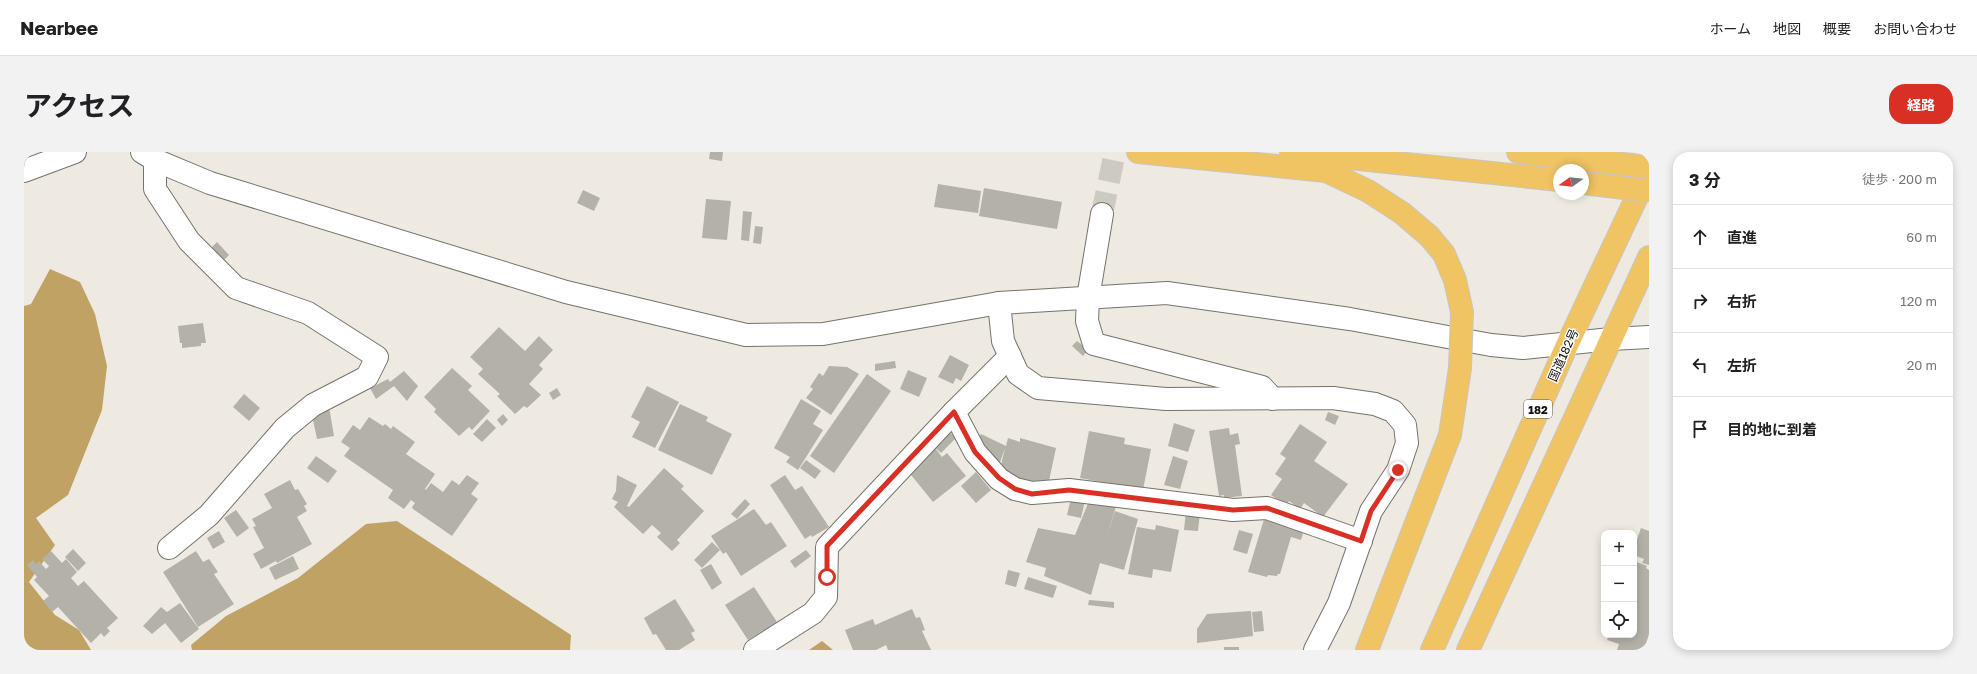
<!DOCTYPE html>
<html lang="ja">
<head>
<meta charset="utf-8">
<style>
	:root { --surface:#fff; --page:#f2f2f2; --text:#202124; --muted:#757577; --line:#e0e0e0; --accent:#d93025 }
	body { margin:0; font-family:"Golos Text","Noto Sans JP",sans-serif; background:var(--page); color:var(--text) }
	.controls { position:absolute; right:12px; bottom:12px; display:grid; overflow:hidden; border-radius:8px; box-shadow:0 2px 10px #0003 }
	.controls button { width:36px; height:36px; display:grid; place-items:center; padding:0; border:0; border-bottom:1px solid var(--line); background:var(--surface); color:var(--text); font:20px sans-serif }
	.compass { position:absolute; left:1529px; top:12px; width:36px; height:36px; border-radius:50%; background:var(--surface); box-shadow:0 2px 10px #0003; rotate:255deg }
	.stop { position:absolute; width:12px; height:12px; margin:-9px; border:3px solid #d93025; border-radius:50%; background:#fff }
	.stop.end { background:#d93025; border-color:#fff; box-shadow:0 1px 4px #0008 }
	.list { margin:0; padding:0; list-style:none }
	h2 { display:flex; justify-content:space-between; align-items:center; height:52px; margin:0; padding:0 16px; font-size:17px }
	h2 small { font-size:13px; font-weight:400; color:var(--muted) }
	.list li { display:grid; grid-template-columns:26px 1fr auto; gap:12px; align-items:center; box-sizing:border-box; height:64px; padding:0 16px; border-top:1px solid var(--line) }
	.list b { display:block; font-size:15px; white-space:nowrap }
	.list em { font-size:13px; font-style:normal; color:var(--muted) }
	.icon { flex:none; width:22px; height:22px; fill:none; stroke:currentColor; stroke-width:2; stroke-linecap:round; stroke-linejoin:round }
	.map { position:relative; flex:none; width:1625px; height:498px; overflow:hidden; border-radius:16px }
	header { display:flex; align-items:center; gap:24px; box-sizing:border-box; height:56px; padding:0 20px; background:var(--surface); border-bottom:1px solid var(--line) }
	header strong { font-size:19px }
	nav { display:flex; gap:22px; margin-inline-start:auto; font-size:14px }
	.intro { display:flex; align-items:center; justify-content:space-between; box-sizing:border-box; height:96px; padding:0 24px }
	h1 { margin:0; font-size:28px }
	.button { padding:10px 18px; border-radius:16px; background:var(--accent); color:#fff; font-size:14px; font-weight:700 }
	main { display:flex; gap:24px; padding:0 24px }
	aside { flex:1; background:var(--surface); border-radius:16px; box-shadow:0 2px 10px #0003 }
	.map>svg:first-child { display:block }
	.forest { fill:#bfa264 }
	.building { fill:#b4b1a9 }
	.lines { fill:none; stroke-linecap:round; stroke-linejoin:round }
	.street-tunnel { stroke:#cdcac2; stroke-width:22; stroke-dasharray:22 11; stroke-linecap:butt }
	.street-casing { stroke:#76736b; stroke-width:24 }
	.secondary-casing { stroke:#76736b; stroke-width:24 }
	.highway-casing { stroke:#c7c6c6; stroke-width:24 }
	.street { stroke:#fff; stroke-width:22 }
	.secondary { stroke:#fff; stroke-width:22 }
	.highway { stroke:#f0c463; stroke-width:22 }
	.highway-bridge-casing { stroke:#c7c6c6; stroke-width:24; stroke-linecap:butt }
	.highway-bridge { stroke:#f0c463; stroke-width:22 }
	.route { stroke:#d93025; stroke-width:5 }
	.labels { text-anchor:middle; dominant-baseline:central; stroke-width:3; stroke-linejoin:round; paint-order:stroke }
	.shield { fill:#fff; stroke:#5a5958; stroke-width:1 }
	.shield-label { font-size:11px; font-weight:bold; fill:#141210 }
	.street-label { font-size:12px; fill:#141210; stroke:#fff }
</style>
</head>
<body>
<header>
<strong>Nearbee</strong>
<nav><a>ホーム</a><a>地図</a><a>概要</a><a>お問い合わせ</a></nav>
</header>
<div class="intro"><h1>アクセス</h1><a class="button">経路</a></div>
<main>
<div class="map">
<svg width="1625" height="498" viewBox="0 0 1625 498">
	<rect width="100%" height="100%" fill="#eeeae2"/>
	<!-- forest -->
	<g class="forest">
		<polygon points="26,117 56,130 71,162 83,214 78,258 44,343 12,366 31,393 5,430 31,463 55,478 67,498 0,498 0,154 7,152"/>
		<polygon points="373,369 547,483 546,498 168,498 167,493 202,464 274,426 342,372"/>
		<polygon points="798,489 809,498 785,498"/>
	</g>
	<!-- building -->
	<g class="building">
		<polygon points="686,0 699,0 698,9 685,7"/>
		<polygon points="914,32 957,39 954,61 910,55"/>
		<polygon points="960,36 1038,50 1033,77 955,64"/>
		<polygon points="559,38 576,46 570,59 553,51"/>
		<polygon points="682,47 707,49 703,88 678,86"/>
		<polygon points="719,59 728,60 725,89 717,88"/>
		<polygon points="731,74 739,75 737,92 729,91"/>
		<polygon points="193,90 205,103 199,109 187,96"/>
		<polygon points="179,171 182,191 177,191 177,194 158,196 158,191 156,191 154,174"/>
		<polygon points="475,175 501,199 515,184 529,198 515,213 519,217 505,232 517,243 503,256 500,254 491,262 473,244 476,242 454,222 459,217 446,205"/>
		<polygon points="1053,189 1064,198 1059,204 1048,194"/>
		<polygon points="926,203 945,213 937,229 932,226 929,232 914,225"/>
		<polygon points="871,209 872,216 851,219 851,212"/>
		<polygon points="805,214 823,215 835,222 807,263 782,246 789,237 786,235 795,221 799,224"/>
		<polygon points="428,216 448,234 444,238 466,259 448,278 445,275 435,284 410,260 412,257 400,245"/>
		<polygon points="884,218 903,226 895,245 876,237"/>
		<polygon points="380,219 394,234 383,249 370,234 352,247 346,236 364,227 366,230"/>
		<polygon points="843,222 867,239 810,321 786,304"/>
		<polygon points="623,234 655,250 631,296 608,285 616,270 607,265"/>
		<polygon points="533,236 537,243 529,248 525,241"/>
		<polygon points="220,242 236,256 225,269 209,255"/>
		<polygon points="777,247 797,259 789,272 799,278 774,318 762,310 766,305 750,296"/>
		<polygon points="656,252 684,265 682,269 708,282 688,323 634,298"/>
		<polygon points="305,255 310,284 293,287 288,263"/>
		<polygon points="1304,260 1315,264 1311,273 1301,268"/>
		<polygon points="479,262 484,268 478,274 473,268"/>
		<polygon points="345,265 359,274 361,272 367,277 369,274 391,290 382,302 411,322 401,337 402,338 407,331 419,340 428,328 435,333 443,323 455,331 447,342 454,347 428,384 389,357 388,355 391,351 387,348 380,357 364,346 369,338 320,304 326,296 317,290 329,273 336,278"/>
		<polygon points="463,267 472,276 458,290 449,282"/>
		<polygon points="1150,271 1171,278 1164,300 1144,294"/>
		<polygon points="1276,272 1303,290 1290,309 1324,332 1299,365 1280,351 1276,357 1265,349 1262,354 1247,343 1258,327 1251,322 1262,306 1256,302"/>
		<polygon points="1205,276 1206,283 1214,281 1216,292 1211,293 1218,344 1200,346 1200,343 1195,344 1185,279"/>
		<polygon points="923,278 932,286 917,301 908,293"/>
		<polygon points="1065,279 1101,286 1100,292 1127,297 1119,338 1056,326"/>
		<polygon points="957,282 982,294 984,286 996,290 996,286 1032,296 1025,329 1020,329 1020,331 997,330 976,317 981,296 974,316 952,290"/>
		<polygon points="911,296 918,305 923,301 942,324 909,350 883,318"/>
		<polygon points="292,304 313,319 304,331 283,316"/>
		<polygon points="1149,304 1164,309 1156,337 1140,333"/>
		<polygon points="782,308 797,319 791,327 776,316"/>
		<polygon points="640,316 660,334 657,337 680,359 653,388 656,391 648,399 633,385 637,381 628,373 619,382 590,355 594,350 588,347 592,339 593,323 613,333 603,354 605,355"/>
		<polygon points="952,320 967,338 952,351 937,334"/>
		<polygon points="761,323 771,338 778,334 805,375 788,385 787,383 781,387 746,333"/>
		<polygon points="266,328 271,338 274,337 283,352 280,354 283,359 273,365 288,392 253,411 252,409 237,417 229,402 240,396 229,375 232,374 228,367 248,356 240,342"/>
		<polygon points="1047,346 1061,349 1057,366 1043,363"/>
		<polygon points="721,347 726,352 713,367 707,362"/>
		<polygon points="1065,349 1093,351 1083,385 1091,359 1114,367 1100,418 1076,411 1067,443 1020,424 1022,416 1002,410 1014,376 1051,383"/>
		<polygon points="730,357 742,373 747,370 763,394 717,424 702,400 699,402 687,384"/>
		<polygon points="212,358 225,376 213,385 200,366"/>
		<polygon points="1162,359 1176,361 1174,379 1160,378"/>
		<polygon points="1241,364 1281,375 1277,388 1267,385 1256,422 1254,422 1253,424 1244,423 1243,425 1224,420"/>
		<polygon points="1132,373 1155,378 1147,420 1129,417 1128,426 1104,422 1113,375 1131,378"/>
		<polygon points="1617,376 1625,379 1625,413 1618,411 1620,407 1610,403 1610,396"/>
		<polygon points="1215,378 1229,382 1223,402 1209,398"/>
		<polygon points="195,379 201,390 189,397 183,386"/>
		<polygon points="688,390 696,398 678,416 670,408"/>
		<polygon points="49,397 62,411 54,419 41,405"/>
		<polygon points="782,398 787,404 771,416 766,409"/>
		<polygon points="27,399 38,411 42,407 53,420 47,426 54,434 60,429 94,466 83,476 86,479 80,485 77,481 67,491 34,455 28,460 19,449 25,444 10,428 13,425 3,413 9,408 12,412 15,409 22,417 25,414 18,407"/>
		<polygon points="172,399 179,410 185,407 194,420 190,422 210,452 174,475 139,420"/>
		<polygon points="269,404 275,417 251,428 245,416"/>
		<polygon points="1610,409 1623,414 1622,416 1625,418 1625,482 1620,498 1593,498 1595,492 1583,488 1585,483 1610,483"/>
		<polygon points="687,412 698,431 688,438 676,418"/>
		<polygon points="984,418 996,421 992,435 981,432"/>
		<polygon points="1004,425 1033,434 1029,446 1000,437"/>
		<polygon points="730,435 753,470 724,488 701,453"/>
		<polygon points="651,447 671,479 667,481 671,488 655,498 642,498 632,482 629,483 620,466"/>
		<polygon points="1065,448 1090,450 1090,456 1064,453"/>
		<polygon points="156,451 175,477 157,491 141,471 128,482 119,474 137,455 143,460"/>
		<polygon points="888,457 892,466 896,465 901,478 898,479 907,498 864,498 862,493 852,498 829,498 821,478 849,467 851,473"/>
		<polygon points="1227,459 1229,484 1173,491 1173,477 1183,462"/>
		<polygon points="1238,459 1240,479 1230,480 1228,460"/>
		<rect x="1200" y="495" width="15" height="3"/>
	</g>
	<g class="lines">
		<!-- street-tunnel -->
		<polyline class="street-tunnel" points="1078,62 1091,0"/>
		<!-- street casing -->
		<g class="street-casing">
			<g id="street">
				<polyline points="131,8 131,37 165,89 212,136 284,161 353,205 343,225 289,253 261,276 185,363 145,396"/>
				<polyline points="0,19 51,0"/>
				<polyline points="1078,62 1064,146 1063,169 1070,192 1238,235 1249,247"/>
				<polyline points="975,151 979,189 994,222 1014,236 1142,247 1309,246 1351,252 1369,259 1381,273 1383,291 1374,318 1347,359 1315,451 1291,498"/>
				<polyline points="930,260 951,300 975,327 991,337 1008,341 1045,338 1209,358 1243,356 1337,389"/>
				<polyline points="731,498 789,461 802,445 803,395 930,260 986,204"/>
			</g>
		</g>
		<!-- secondary casing -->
		<g class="secondary-casing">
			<polyline id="secondary" points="118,0 131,8 186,31 542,140 722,183 799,182 975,151 1143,141 1326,167 1467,193 1499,196 1587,187 1625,185"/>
		</g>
		<!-- highway casing -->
		<g class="highway-casing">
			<g id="highway">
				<polyline points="1114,0 1302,19 1344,39 1378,61 1405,84"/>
				<polyline points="1267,0 1535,28"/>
				<polyline points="1494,0 1625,15"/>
				<polyline points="1343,498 1426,283 1436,216"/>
				<polyline points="1408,498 1544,191 1625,19"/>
				<polyline points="1444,498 1625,105"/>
			</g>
		</g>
		<!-- street -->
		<use href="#street" class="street"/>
		<!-- secondary -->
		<use href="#secondary" class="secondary"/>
		<!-- highway -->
		<use href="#highway" class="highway"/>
		<!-- highway-bridge casing -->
		<g class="highway-bridge-casing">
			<g id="highway-bridge">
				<polyline points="1559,31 1625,39"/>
				<polyline points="1405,84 1420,102 1431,128 1438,160 1436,216"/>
			</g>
		</g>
		<!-- highway-bridge -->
		<use href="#highway-bridge" class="highway-bridge"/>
	</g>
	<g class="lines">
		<!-- route -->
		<polyline class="route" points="803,425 803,394 930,260 951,300 975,326 991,337 1008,342 1045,338 1209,358 1243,356 1337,389 1347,359 1374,318"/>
	</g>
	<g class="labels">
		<!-- shield labels -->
		<rect class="shield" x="1500" y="248" width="28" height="18" rx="3"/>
		<g class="shield-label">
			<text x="1514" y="257">182</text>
		</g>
		<!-- street labels -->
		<g class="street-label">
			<text transform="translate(1539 203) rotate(-66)">国道182号</text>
		</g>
	</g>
</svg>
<div class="controls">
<button>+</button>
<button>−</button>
<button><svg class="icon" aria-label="locate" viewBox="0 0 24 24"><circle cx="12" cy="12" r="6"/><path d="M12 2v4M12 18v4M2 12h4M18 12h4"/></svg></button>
</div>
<svg class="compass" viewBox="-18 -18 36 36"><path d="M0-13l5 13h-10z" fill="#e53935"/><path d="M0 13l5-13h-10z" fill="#757577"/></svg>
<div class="stop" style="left:803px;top:425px"></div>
<div class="stop end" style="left:1374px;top:318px"></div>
</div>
<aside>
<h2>3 分<small>徒歩 · 200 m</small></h2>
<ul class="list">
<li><svg class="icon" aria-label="ahead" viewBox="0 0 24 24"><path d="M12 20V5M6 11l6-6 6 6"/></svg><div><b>直進</b></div><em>60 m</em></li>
<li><svg class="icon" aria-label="right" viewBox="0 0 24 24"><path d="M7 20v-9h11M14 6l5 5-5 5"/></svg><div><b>右折</b></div><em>120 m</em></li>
<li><svg class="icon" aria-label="left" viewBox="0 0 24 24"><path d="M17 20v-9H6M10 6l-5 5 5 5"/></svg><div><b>左折</b></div><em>20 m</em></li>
<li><svg class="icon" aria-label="arrive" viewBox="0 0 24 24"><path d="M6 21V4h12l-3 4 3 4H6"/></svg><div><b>目的地に到着</b></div></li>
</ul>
</aside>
</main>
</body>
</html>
